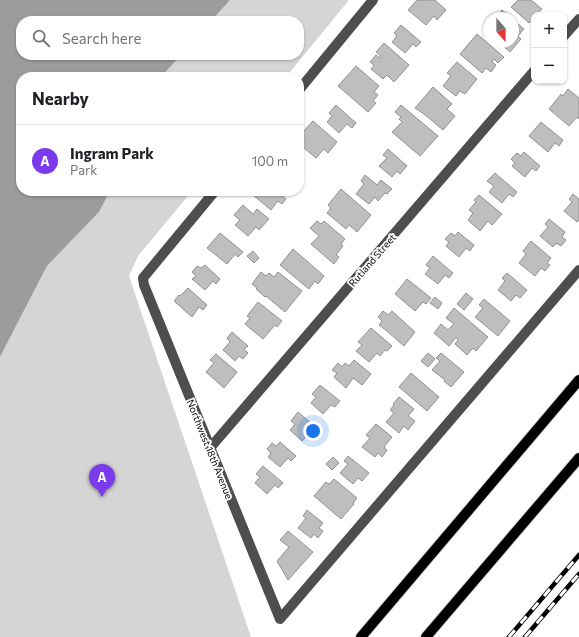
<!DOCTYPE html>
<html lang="en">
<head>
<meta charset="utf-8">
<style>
	:root { --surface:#fff; --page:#f2f2f2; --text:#202124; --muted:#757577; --line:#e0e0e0; --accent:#7c3aed }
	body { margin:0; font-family:Commissioner,sans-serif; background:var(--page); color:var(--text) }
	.controls { position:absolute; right:12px; top:12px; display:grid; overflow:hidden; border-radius:8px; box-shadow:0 1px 3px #0004 }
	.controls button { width:36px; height:36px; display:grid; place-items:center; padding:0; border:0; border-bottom:1px solid var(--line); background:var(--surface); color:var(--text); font:20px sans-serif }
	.compass { position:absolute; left:483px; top:12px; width:36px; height:36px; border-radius:50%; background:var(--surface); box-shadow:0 1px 3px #0004; rotate:159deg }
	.you { position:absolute; left:313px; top:431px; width:14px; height:14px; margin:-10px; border:3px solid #fff; border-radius:50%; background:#1a73e8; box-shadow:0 0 0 6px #1a73e833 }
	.badge { display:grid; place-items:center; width:26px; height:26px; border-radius:50%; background:var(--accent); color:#fff; font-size:13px; font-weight:700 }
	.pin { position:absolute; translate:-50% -33px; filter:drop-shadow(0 1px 2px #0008) }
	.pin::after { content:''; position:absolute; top:21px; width:14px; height:12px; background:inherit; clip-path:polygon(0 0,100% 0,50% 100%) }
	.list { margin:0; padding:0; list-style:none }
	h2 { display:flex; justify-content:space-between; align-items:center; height:52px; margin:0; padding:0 16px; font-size:17px }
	h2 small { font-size:13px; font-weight:400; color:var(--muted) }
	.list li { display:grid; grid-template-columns:26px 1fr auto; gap:12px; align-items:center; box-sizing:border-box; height:72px; padding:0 16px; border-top:1px solid var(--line) }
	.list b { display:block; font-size:15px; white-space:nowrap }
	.list p { margin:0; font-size:13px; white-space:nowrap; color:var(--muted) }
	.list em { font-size:13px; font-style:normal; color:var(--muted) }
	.icon { flex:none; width:22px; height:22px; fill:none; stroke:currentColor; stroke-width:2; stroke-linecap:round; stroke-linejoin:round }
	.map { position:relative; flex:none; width:579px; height:637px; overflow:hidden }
	.search { position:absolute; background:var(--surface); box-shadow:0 1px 3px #0004; left:16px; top:16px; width:288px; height:44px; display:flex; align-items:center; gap:10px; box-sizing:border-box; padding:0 14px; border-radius:16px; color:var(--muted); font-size:15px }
	.panel { position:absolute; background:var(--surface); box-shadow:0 1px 3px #0004; left:16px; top:72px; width:288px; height:124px; border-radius:16px }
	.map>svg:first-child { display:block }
	.green { fill:#d5d5d5 }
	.water { fill:#9c9c9c }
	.building { fill:#bebebe; stroke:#929292 }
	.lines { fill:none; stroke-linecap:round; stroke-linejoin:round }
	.major-casing { stroke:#dbdbdb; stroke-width:12 }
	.minor { stroke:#4e4e4e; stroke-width:10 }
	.major { stroke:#000; stroke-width:10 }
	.rail-casing { stroke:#000; stroke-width:4.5 }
	.rail { stroke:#fff; stroke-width:3; stroke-dasharray:9; stroke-linecap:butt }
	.labels { text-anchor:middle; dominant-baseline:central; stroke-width:3.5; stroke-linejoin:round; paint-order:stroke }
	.street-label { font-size:10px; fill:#000; stroke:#fff }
</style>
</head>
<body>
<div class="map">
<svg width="579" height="637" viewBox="0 0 579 637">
	<rect width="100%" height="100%" fill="#fff"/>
	<!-- green -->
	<g class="green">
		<polygon points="230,0 349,0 286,77 161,77 181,55 299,55 299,21 211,21"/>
		<polygon points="110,191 192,191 138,256 129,276 251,637 0,637 0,357 47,266 99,212"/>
	</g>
	<!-- water -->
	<polygon class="water" points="0,0 230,0 211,21 21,21 21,55 181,55 161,77 21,77 21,191 110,191 99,212 47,266 0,357"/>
	<!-- building -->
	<g class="building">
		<polygon points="417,0 435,0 446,10 437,20 434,16 426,25 408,10"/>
		<polygon points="518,0 531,0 542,9 536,15 534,15 534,18 529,23 511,7"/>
		<polygon points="502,10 511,18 496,18"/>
		<polygon points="513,20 524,29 518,36 521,39 510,52 498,42 513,42"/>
		<polygon points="401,25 421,42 416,47 413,44 405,53 392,42 397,36 394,33"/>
		<polygon points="477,34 504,57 498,63 494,59 492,62 496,65 491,72 486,68 482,73 460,54"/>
		<polygon points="384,43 409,65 394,82 387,75 383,79 371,69 374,65 370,62 376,55 380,58 381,56 376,52"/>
		<polygon points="457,62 477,79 465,94 460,91 456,96 443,86 451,76 447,73"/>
		<polygon points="356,66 379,86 374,92 378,95 373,101 376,103 368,112 338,86"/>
		<polygon points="433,87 452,104 447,109 455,116 443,130 424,114 415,108"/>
		<polygon points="568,89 579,98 579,119 577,117 569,126 549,109 561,94 563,96"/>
		<polygon points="336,105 356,123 352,128 347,124 339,133 327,122 332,116 329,113"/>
		<polygon points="401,105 438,136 420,156 392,132 402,122 399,119 401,117 395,112"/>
		<polygon points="313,121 337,142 328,153 324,149 316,158 299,144 299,136"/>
		<polygon points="541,122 563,140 559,146 555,143 548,152 529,136"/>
		<polygon points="388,149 407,166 400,174 397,171 392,177 379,166 387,158 383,155"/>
		<polygon points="524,152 540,166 536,171 532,168 525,177 512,166 515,163 511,159 517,153 521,156"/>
		<polygon points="495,173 517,192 513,197 509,194 502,203 489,192 494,186 487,181"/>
		<polygon points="365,175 377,185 381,180 392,189 387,194 385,193 378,201 375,197 369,204 356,194 364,184 361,181"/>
		<polygon points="341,189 371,215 357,232 349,225 346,229 327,213 331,208 328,205"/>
		<polygon points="257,191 285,191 282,195 286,199 282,204 278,201 271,210 253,195"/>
		<polygon points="573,194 579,199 579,220 577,222 564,211 572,202 569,199"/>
		<polygon points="479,195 502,214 492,225 488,221 480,231 468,220 473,213 469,210 476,202 474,200"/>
		<polygon points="243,205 253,214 257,209 269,219 259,230 256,227 248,236 235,225 240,220 234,215"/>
		<polygon points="549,219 565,232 562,237 566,240 561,246 556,243 553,247 540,236 548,227 545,224"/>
		<polygon points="317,221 321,224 324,221 345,239 341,244 343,246 336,255 339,257 334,264 311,244 319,236 310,228"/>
		<polygon points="458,232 474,245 470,251 466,248 459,257 446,246 449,242 445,239 451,233 455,236"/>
		<polygon points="220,233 243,252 238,257 235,254 227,264 207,248"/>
		<polygon points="531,241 551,258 547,263 550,265 545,271 541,268 535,276 519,263 526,254 523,251"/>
		<polygon points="293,249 324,276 318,284 315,281 309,289 280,265"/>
		<polygon points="253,251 259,258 254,263 247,256"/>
		<polygon points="433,256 453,273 449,278 445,275 438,284 425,274 430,268 426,265"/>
		<polygon points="205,265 220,279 216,284 213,281 205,290 192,279 196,276 192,272 197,266 201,268"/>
		<polygon points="261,272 266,276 269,273 274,277 278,272 302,291 285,312 266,296 265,297 256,289 257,288 252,284"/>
		<polygon points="507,273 527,290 520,298 516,295 511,301 498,290 505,281 502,278"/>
		<polygon points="407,279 431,298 426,304 423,302 415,311 395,294"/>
		<polygon points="188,288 207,305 203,310 199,307 192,317 174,301 179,295 180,296"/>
		<polygon points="466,293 473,299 464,310 457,304"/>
		<polygon points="435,297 442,303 438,309 430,303"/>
		<polygon points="484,299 510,321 498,336 475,317 483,308 479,305"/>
		<polygon points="258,302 282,321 277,327 275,325 263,339 245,324 250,318 247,316"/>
		<polygon points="454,308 488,337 476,351 473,348 467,355 455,344 458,340 456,337 449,346 434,333 441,324 448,330 454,324 446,318"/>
		<polygon points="383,311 388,315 392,311 415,332 404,346 387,331 379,325 382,321 378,317"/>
		<polygon points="371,328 392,346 387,351 385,350 380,356 377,353 369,362 356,351 362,345 358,342"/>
		<polygon points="232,332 248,346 244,349 248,353 243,359 239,356 235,361 223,350 230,342 227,338"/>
		<polygon points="428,353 435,359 428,367 421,361"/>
		<polygon points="441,353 464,372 451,387 444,381 445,380 432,370 440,361 436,358"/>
		<polygon points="216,354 237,372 224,388 206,372 214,363 210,360"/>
		<polygon points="354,360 371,374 362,385 353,378 346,388 334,377 337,373 332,370 338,363 342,367 345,363 349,366"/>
		<polygon points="411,373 439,397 427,411 399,387"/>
		<polygon points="320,385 340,401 335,407 331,405 323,414 311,403 316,397 312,394"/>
		<polygon points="399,397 414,409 408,416 415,421 408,430 404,426 399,433 386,422 394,413 390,410 394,405 393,404"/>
		<polygon points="298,412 318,429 313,435 310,432 302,441 290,430 295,424 291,421"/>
		<polygon points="376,424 392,437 384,447 387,450 382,457 378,453 375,457 362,447 370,438 366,435"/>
		<polygon points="280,442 296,456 291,461 288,458 280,467 268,457 271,453 267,449 272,443 276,446"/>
		<polygon points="348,456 369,473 362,481 358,478 353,484 340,473 348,464 344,461"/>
		<polygon points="333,457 339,463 332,470 326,464"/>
		<polygon points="263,466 283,483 278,488 275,485 267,494 255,483 260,477 256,474"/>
		<polygon points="334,479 357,498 353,503 354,504 341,519 314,496 326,482 329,484"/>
		<polygon points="307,510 323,523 319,528 323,531 318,538 314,534 311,538 298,528 306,518 303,516"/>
		<polygon points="288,531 313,552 288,580 277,561 289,547 280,540"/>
	</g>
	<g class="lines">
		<!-- major casing -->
		<g class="major-casing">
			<g id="major">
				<polyline points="361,637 579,380"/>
				<polyline points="426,637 579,458"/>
			</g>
		</g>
		<!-- minor -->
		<g class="minor">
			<polyline points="564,36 579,19"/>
			<polyline points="299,90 373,0"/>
			<polyline points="215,191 143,278 144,285 280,619 579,270"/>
			<polyline points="210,448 534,71"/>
		</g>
		<!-- major -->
		<use href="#major" class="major"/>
		<!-- rail casing -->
		<g class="rail-casing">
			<g id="rail">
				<polyline points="509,637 579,555"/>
				<polyline points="525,637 579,574"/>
			</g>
		</g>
		<!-- rail -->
		<use href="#rail" class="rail"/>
	</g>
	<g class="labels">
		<!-- street labels -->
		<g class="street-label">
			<text transform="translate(372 260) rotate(-49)">Rutland Street</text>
			<text transform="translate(210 449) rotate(68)">Northwest 18th Avenue</text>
		</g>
	</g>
</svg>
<div class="controls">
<button>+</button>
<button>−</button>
</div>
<svg class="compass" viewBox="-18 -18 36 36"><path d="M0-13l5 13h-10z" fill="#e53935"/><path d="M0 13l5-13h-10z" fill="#757577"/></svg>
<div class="you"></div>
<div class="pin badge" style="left:102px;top:497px">A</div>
<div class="search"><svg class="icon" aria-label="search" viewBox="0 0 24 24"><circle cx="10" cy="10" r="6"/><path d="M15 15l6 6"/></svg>Search here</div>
<section class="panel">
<h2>Nearby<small></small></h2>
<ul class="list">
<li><span class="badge">A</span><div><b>Ingram Park</b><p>Park</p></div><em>100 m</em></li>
</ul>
</section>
</div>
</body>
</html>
